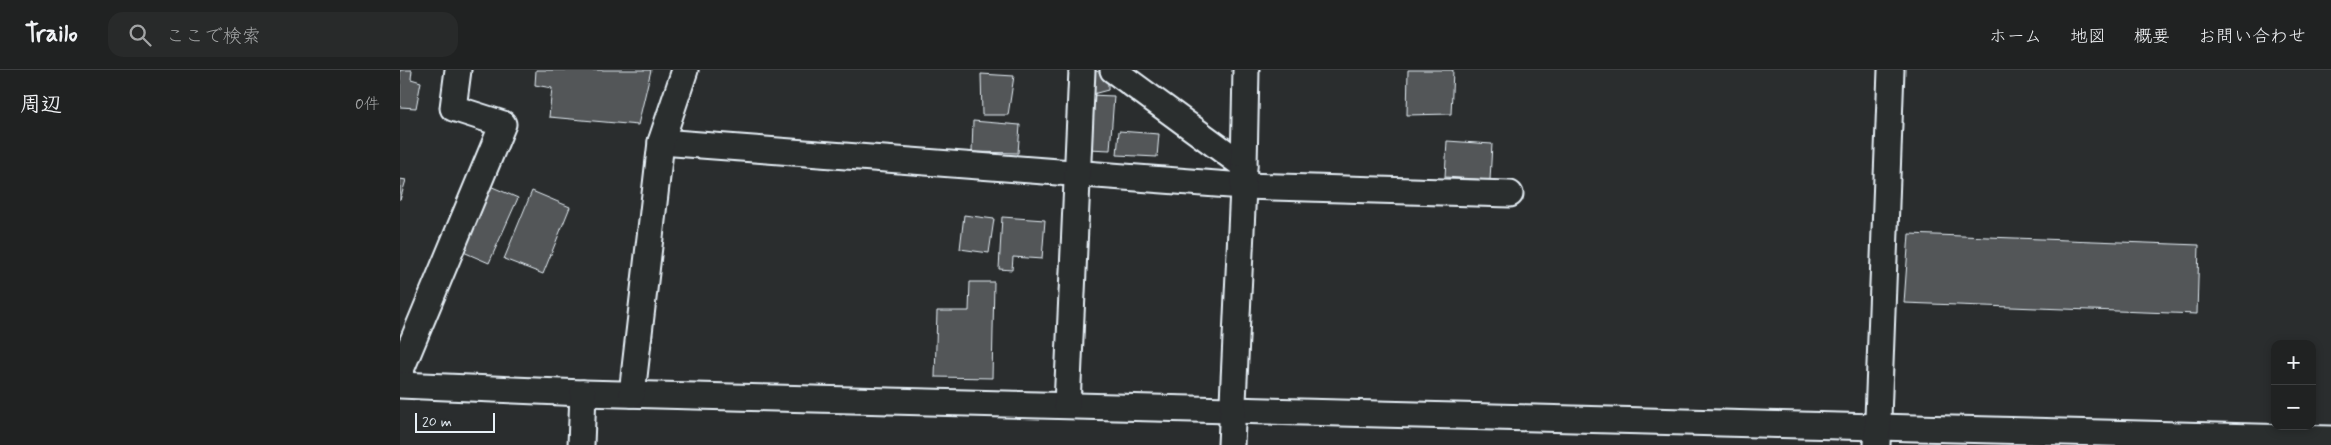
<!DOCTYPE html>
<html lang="ja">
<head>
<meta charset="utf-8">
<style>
	:root { --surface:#202222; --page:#282a2a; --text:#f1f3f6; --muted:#a2a4a5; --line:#3d3f40 }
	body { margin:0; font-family:Mynerve,"Klee One",sans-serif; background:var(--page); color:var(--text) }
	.controls { position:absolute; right:15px; bottom:15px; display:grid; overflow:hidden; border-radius:10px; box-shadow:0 2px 8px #0003 }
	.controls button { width:45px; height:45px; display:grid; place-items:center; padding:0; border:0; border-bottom:1px solid var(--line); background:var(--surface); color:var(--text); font:25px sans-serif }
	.scale { position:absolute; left:15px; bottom:12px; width:80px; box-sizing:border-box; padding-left:5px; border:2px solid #e8f1f8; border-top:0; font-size:14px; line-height:18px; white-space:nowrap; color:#e8f1f8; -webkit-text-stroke:4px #2a2d2e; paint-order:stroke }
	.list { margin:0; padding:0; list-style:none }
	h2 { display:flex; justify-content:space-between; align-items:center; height:65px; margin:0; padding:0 20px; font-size:21px }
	h2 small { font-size:16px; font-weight:400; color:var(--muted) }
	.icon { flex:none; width:28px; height:28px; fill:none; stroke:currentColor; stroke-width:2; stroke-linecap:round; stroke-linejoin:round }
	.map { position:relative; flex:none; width:1931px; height:375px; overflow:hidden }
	header { display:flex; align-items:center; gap:30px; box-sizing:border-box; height:70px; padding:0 25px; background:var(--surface); border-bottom:1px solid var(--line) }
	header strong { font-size:24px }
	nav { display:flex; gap:28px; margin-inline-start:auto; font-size:18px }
	.search { width:350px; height:45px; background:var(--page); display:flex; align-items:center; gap:12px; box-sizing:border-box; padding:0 18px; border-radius:15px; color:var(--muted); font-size:19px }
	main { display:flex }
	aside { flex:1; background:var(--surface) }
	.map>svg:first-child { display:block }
	.building { fill:#535759; stroke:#e8f1f8 }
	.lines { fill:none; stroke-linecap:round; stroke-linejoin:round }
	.street-casing { stroke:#e8f1f8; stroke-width:29 }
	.street { stroke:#2a2d2e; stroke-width:25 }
</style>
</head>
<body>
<header>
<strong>Trailo</strong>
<div class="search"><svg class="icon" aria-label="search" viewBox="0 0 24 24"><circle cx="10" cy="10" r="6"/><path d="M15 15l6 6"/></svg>ここで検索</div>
<nav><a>ホーム</a><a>地図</a><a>概要</a><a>お問い合わせ</a></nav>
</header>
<main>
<aside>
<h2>周辺<small>0件</small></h2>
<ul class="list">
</ul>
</aside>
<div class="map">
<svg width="1931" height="375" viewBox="0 0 1931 375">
	<rect width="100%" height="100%" fill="#2a2d2e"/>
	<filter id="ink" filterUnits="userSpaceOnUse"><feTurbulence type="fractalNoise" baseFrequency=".02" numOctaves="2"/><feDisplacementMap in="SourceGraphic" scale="10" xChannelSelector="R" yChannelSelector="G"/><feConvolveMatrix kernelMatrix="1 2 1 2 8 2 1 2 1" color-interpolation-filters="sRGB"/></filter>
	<g filter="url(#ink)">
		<!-- building -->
		<g class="building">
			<polygon points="0,0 12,0 11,9 21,12 16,38 0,37"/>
			<polygon points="136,0 251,0 238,55 149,47 152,18 135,15"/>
			<polygon points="693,0 708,5 708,20 689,25"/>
			<polygon points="1008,0 1053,0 1051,44 1007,45"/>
			<polygon points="581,4 614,6 608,45 582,45"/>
			<polygon points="689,25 714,26 710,80 688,79"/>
			<polygon points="573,51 620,55 618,83 572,82"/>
			<polygon points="719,61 759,64 757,87 717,85"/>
			<polygon points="1047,71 1092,74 1090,110 1045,107"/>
			<polygon points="0,109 6,110 0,130"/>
			<polygon points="90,116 118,128 89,193 61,181"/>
			<polygon points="132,121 170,137 143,204 104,189"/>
			<polygon points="564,145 594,149 589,183 560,179"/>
			<polygon points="602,147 645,150 642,189 613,187 612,200 599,199"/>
			<polygon points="1509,164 1799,175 1797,244 1504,233"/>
			<polygon points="570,212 594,212 592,308 535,307 537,241 569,241"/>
		</g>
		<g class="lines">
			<!-- street casing -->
			<g class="street-casing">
				<g id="street">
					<polyline points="713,0 844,96"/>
					<polyline points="261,72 843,116 1110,124"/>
					<polyline points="0,302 103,54 53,38 58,0"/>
					<polyline points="0,315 183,323 1931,369"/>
					<polyline points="232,324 261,72 285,0"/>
					<polyline points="667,335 682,0"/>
					<polyline points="181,375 183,323"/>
					<polyline points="831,375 844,96 846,0"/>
					<polyline points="1477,375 1491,0"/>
				</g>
			</g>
			<!-- street -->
			<use href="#street" class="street"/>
		</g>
	</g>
</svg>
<div class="controls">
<button>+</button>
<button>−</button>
</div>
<div class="scale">20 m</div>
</div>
</main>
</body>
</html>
